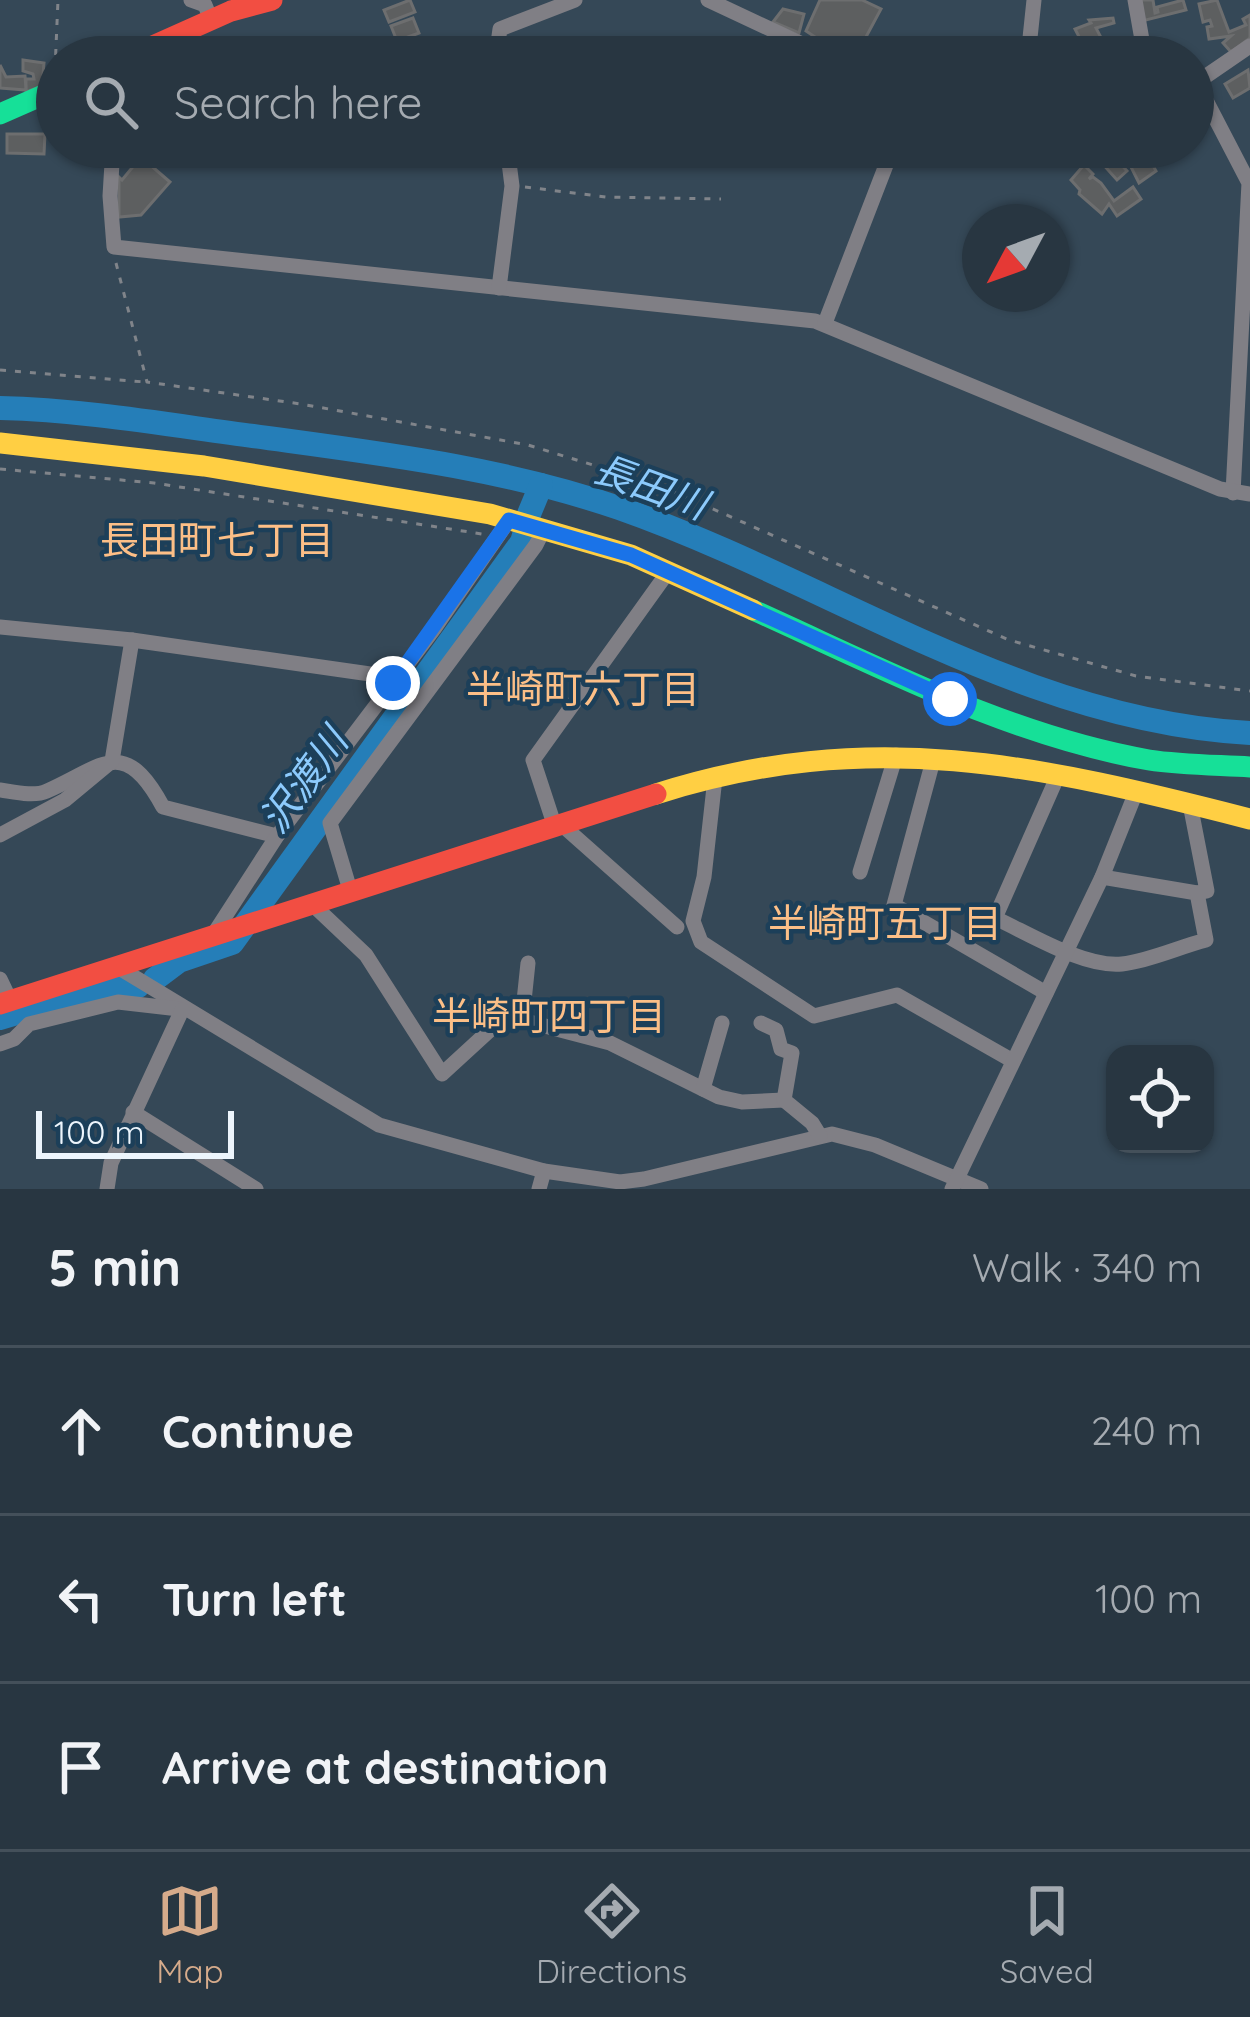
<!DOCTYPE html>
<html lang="en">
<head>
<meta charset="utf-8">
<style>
	:root { --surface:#283641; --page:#34414c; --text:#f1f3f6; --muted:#a5abb1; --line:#44505a; --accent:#d6ab8b }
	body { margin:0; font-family:Quicksand,"Noto Sans JP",sans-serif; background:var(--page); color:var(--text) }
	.controls { position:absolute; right:36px; bottom:36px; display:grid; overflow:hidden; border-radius:24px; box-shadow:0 3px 9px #0004 }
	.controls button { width:108px; height:108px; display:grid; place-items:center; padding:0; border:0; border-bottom:3px solid var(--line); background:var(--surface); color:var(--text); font:60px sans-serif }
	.compass { position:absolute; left:962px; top:204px; width:108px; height:108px; border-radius:50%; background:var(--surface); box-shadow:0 3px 9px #0004; rotate:229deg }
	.scale { position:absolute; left:36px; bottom:30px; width:198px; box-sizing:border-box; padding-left:12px; border:6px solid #edf5fc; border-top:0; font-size:33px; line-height:42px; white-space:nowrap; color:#edf5fc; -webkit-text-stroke:9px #1c3f59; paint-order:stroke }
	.stop { position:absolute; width:36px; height:36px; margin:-27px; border:9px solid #1a73e8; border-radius:50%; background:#fff }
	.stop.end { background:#1a73e8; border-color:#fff; box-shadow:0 3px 12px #0008 }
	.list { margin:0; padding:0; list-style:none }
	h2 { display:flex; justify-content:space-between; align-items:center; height:156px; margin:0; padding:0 48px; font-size:51px }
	h2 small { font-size:39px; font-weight:400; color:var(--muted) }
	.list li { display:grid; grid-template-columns:78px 1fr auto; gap:36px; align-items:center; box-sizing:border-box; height:168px; padding:0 48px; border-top:3px solid var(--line) }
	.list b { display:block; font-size:45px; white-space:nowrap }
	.list em { font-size:39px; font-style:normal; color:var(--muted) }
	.icon { flex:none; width:66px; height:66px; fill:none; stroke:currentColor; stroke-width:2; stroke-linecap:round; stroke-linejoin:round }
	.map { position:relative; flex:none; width:1250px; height:1189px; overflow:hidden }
	.search { position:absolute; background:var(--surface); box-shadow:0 3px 9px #0004; left:36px; right:36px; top:36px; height:132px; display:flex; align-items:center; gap:30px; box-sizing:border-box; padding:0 42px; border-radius:66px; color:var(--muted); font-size:45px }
	.sheet { height:660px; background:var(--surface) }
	nav { display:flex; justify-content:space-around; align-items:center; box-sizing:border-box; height:168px; border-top:3px solid var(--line); background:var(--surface); font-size:33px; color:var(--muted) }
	nav a { display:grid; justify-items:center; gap:6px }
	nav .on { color:var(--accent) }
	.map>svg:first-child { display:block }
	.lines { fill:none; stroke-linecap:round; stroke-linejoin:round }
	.river { stroke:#257eb8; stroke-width:24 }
	.building { fill:#5d5f60; stroke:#6d6e6f; stroke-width:3 }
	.path { stroke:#80848a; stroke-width:3; stroke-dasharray:6 9; stroke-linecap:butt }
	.street { stroke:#807f85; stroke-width:15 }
	.fast { stroke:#16e098; stroke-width:21 }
	.slow { stroke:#ffcf43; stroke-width:21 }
	.jam { stroke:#f24e42; stroke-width:21 }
	.route { stroke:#1a73e8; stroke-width:15 }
	.labels { text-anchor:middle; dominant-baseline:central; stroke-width:9; stroke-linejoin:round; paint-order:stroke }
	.water-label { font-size:39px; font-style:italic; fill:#8ccafc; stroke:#1c3f59 }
	.neighbourhood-label { font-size:39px; fill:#fcbf87; stroke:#1c3f59 }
</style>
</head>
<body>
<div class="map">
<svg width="1250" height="1189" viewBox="0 0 1250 1189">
	<rect width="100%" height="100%" fill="#354857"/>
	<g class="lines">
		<!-- river -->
		<g class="river">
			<path d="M 0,408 C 85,410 170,425 253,436 C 377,453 500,467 619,508 C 830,582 1022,721 1250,733"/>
			<polyline points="529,514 541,485"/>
			<polyline points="155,979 179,961 232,943 522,542 525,532"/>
			<polyline points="0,1018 94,990 138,986"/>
		</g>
	</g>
	<!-- building -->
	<g class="building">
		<polygon points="410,0 415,12 389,22 384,10"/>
		<polygon points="820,0 862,0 881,9 859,50 836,51 806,31"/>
		<polygon points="1138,0 1153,0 1155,13 1158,12 1157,7 1183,0 1186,10 1142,21"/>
		<polygon points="1217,0 1229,32 1246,25 1243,19 1250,15 1250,38 1231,52 1223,43 1231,36 1209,39 1207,27 1212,26 1210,20 1203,22 1199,4"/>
		<polygon points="783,9 804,14 799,33 773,22"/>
		<polygon points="413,18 419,33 397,41 391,26"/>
		<polygon points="1113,18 1114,23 1096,28 1108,51 1104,53 1102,46 1087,52 1075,29 1091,23 1089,20"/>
		<polygon points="23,60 44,63 42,86 26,92 26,79 34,79 33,74 23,71"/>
		<polygon points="0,65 6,77 25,76 26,90 0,88"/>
		<polygon points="1248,70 1250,88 1233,98 1225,84"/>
		<polygon points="7,134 45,134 44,154 7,153"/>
		<polygon points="1117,147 1124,155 1118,161 1127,171 1117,180 1101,162"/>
		<polygon points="1121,147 1143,147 1156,171 1139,183"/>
		<polygon points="141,157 170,182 141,215 119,217 119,177 122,180"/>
		<polygon points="1084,165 1093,174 1089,179 1093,177 1101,183 1114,201 1133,187 1141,199 1117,216 1109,204 1102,214 1079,194 1080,190 1071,180"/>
	</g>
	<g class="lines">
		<!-- path -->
		<g class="path">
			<polyline points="55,70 58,0"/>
			<polyline points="525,187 606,197 721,199"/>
			<polyline points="116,263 147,382 301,404 528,445 661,486 1009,640 1136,676 1250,691"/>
			<polyline points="0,370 145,382"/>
			<polyline points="0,469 154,483 482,534"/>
		</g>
		<!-- street -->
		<g class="street">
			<polyline points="191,0 205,5 211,20"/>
			<polyline points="708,0 830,57"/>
			<polyline points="1135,0 1145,57"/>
			<polyline points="496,57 500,29 575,0"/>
			<polyline points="1028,57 1034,0"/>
			<polyline points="1197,83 1249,183 1233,493"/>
			<polyline points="1193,85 1250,46"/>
			<polyline points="113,147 110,196 114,247 815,321 1220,489 1250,494"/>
			<polyline points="499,288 512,186 507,147"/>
			<polyline points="825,323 893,147"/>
			<polyline points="0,627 132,640 377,675 393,683"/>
			<polyline points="934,757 894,905 1046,993"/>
			<path d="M 1059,773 L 995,918 C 1028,933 1084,968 1122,964 C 1149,961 1179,947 1206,940 L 1197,893 L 1102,877"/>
			<polyline points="715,778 704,877 693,921 701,942 814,1016 897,995 1013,1061"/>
			<path d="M 0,790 C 14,792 34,797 47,791 C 102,767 124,734 163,807 L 277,836"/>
			<polyline points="1190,804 1207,891 1197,893"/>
			<polyline points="562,825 677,927"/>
			<polyline points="555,827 533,760 668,572"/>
			<polyline points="0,835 65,800 112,761 132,640"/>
			<polyline points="860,872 896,755"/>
			<polyline points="350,890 330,823 536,545 544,529"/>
			<polyline points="311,903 366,955 442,1074 502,1019 522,1020 610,1043 719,1097 742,1102 784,1100"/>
			<polyline points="215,932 277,836 434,629 509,520"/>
			<polyline points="116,966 379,1125 544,1171 620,1182 644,1179 832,1134 875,1145 981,1189"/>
			<polyline points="0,979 10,1000"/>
			<polyline points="522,1020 528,963"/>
			<polyline points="761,1023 776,1030 781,1049 792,1053 784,1100 812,1123 820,1136"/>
			<polyline points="0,1044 14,1039 29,1024 118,1002 179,1009"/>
			<polyline points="703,1089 722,1023"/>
			<polyline points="133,1112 256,1189"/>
			<polyline points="107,1189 111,1163 182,1010"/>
			<polyline points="539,1189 544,1171"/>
			<polyline points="952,1189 1102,877 1136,792"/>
		</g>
		<!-- fast -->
		<g class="fast">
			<polyline points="0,114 57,89"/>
			<path d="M 753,610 C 880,667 1010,736 1149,760 C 1182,765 1217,765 1250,767"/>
		</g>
		<!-- slow -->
		<g class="slow">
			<polyline points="0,443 204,466 490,514 631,555 753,610"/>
			<path d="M 656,794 C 869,726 1040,765 1250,819"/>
		</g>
		<!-- jam -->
		<g class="jam">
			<polyline points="128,57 231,11 272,0"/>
			<polyline points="0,1004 656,794"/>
		</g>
	</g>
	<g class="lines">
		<!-- route -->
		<polyline class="route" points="393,683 509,520 631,555 950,699"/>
	</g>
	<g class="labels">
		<!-- water labels -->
		<g class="water-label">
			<text transform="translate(651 486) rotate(20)">長田川</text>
			<text transform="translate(303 780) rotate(-54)">沢渡川</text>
		</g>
		<!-- neighbourhood labels -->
		<g class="neighbourhood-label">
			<text x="217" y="539">長田町七丁目</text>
			<text x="583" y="688">半崎町六丁目</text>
			<text x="885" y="922">半崎町五丁目</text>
			<text x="549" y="1015">半崎町四丁目</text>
		</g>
	</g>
</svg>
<div class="controls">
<button><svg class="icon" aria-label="locate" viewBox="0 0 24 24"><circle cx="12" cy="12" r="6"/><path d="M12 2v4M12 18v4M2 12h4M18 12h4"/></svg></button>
</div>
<svg class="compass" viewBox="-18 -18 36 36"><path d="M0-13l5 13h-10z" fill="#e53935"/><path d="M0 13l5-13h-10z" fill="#a5abb1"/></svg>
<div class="scale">100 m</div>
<div class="stop" style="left:950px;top:699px"></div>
<div class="stop end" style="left:393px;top:683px"></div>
<div class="search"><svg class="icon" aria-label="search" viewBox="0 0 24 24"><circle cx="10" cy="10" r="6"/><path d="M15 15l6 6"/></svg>Search here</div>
</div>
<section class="sheet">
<h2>5 min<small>Walk · 340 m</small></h2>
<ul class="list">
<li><svg class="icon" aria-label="ahead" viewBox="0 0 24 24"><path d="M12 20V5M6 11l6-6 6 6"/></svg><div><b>Continue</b></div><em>240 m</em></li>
<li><svg class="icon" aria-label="left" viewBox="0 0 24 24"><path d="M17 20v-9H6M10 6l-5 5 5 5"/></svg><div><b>Turn left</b></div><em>100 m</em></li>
<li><svg class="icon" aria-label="arrive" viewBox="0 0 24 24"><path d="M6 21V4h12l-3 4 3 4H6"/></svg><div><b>Arrive at destination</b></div></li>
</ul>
</section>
<nav>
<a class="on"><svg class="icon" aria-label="map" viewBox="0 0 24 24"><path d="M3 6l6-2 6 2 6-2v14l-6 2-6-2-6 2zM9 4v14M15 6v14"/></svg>Map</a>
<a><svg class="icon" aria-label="directions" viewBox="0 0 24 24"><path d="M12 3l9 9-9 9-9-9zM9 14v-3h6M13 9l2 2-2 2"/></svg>Directions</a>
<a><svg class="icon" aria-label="saved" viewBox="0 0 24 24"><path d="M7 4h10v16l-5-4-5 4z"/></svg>Saved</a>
</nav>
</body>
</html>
